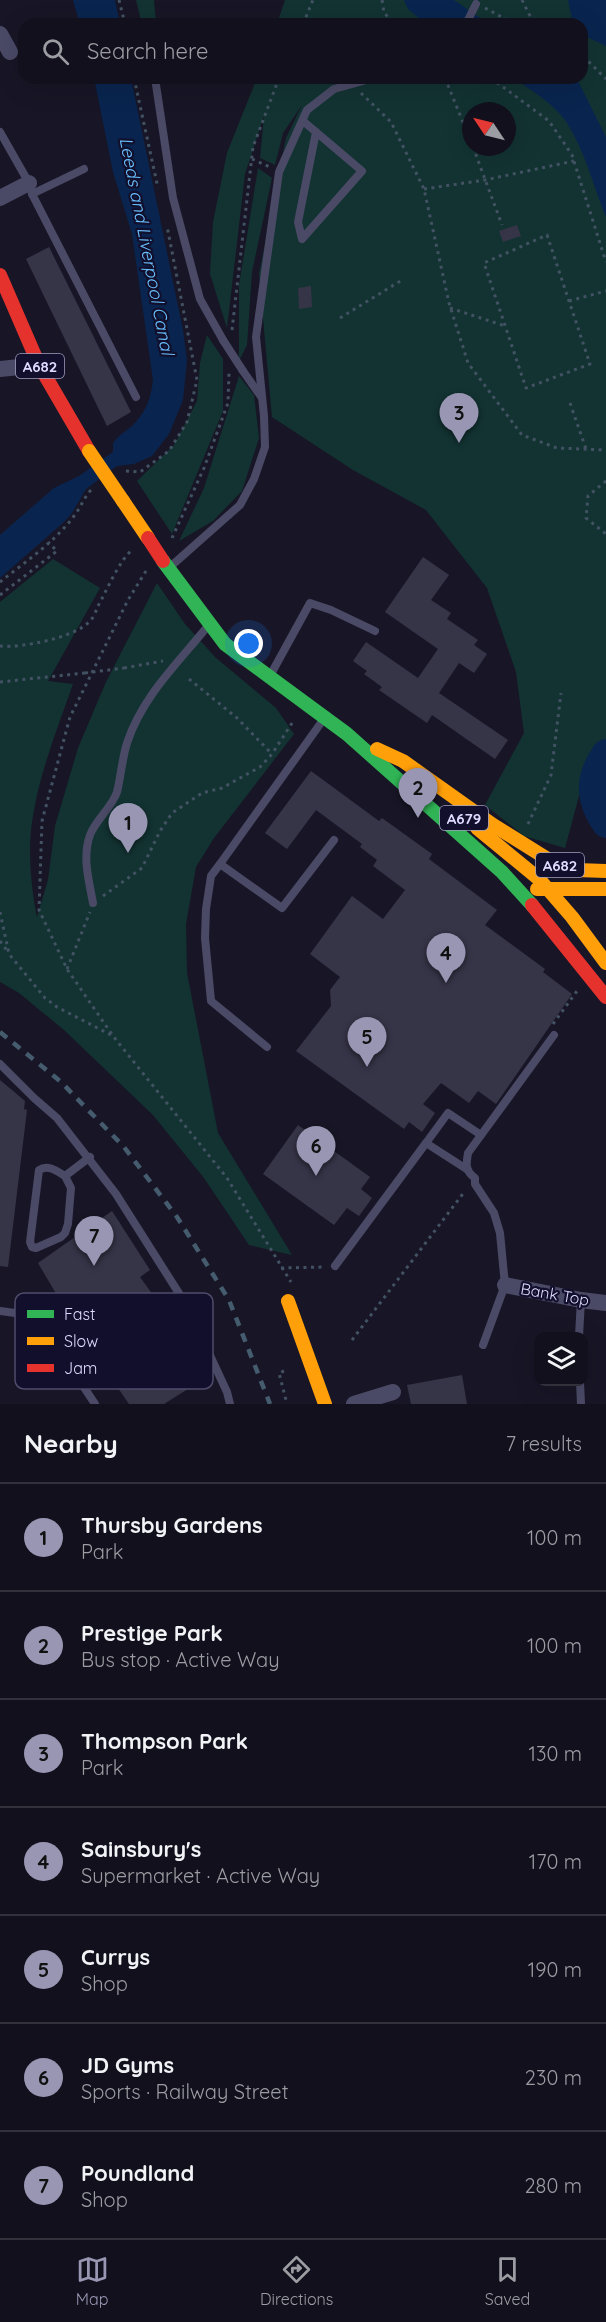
<!DOCTYPE html>
<html lang="en">
<head>
<meta charset="utf-8">
<style>
	:root { --surface:#12101c; --page:#1b1925; --text:#f1f3f6; --muted:#9c9da3; --line:#31303b; --accent:#9896b3 }
	body { margin:0; font-family:Quicksand,sans-serif; background:var(--page); color:var(--text) }
	.controls { position:absolute; right:18px; bottom:18px; display:grid; overflow:hidden; border-radius:12px; box-shadow:0 6px 24px #0002 }
	.controls button { width:54px; height:54px; display:grid; place-items:center; padding:0; border:0; border-bottom:2px solid var(--line); background:var(--surface); color:var(--text); font:30px sans-serif }
	.compass { position:absolute; left:462px; top:102px; width:54px; height:54px; border-radius:50%; background:var(--surface); box-shadow:0 6px 24px #0002; rotate:305deg }
	.you { position:absolute; left:249px; top:644px; width:21px; height:21px; margin:-15px; border:4px solid #fff; border-radius:50%; background:#1a73e8; box-shadow:0 0 0 9px #1a73e833 }
	.badge { display:grid; place-items:center; width:39px; height:39px; border-radius:50%; background:var(--accent); color:#111; font-size:20px; font-weight:700 }
	.pin { position:absolute; translate:-50% -50px; filter:drop-shadow(0 2px 3px #0008) }
	.pin::after { content:''; position:absolute; top:32px; width:21px; height:18px; background:inherit; clip-path:polygon(0 0,100% 0,50% 100%) }
	.list { margin:0; padding:0; list-style:none }
	h2 { display:flex; justify-content:space-between; align-items:center; height:78px; margin:0; padding:0 24px; font-size:26px }
	h2 small { font-size:20px; font-weight:400; color:var(--muted) }
	.list li { display:grid; grid-template-columns:39px 1fr auto; gap:18px; align-items:center; box-sizing:border-box; height:108px; padding:0 24px; border-top:2px solid var(--line) }
	.list b { display:block; font-size:22px; white-space:nowrap }
	.list p { margin:0; font-size:20px; white-space:nowrap; color:var(--muted) }
	.list em { font-size:20px; font-style:normal; color:var(--muted) }
	.icon { flex:none; width:33px; height:33px; fill:none; stroke:currentColor; stroke-width:2; stroke-linecap:round; stroke-linejoin:round }
	.map { position:relative; flex:none; width:606px; height:1404px; overflow:hidden }
	.search { position:absolute; background:var(--surface); box-shadow:0 6px 24px #0002; left:18px; right:18px; top:18px; height:66px; display:flex; align-items:center; gap:15px; box-sizing:border-box; padding:0 21px; border-radius:18px; color:var(--muted); font-size:22px }
	.sheet { height:834px; background:var(--surface) }
	nav { display:flex; justify-content:space-around; align-items:center; box-sizing:border-box; height:84px; border-top:2px solid var(--line); background:var(--surface); font-size:16px; color:var(--muted) }
	nav a { display:grid; justify-items:center; gap:3px }
	nav .on { color:var(--accent) }
	.map>svg:first-child { display:block }
	.green { fill:#123332; fill-rule:evenodd }
	.water { fill:#09254f }
	.lines { fill:none; stroke-linecap:round; stroke-linejoin:round }
	.river { stroke:#09254f; stroke-width:28 }
	.building { fill:#363447 }
	.path { stroke:#425263; stroke-width:3; stroke-dasharray:3 4.5; stroke-linecap:butt }
	.lane { stroke:#4a4a67; stroke-width:8 }
	.street { stroke:#4a4a67; stroke-width:16 }
	.fast { stroke:#30b455; stroke-width:14 }
	.slow { stroke:#ff9f0a; stroke-width:14 }
	.jam { stroke:#e5322d; stroke-width:14 }
	.rail { stroke:#445c6e; stroke-width:4.5; stroke-dasharray:9 8; stroke-linecap:butt }
	.path-bridge { stroke:#425263; stroke-width:3; stroke-dasharray:3 4.5; stroke-linecap:butt }
	.lane-bridge { stroke:#4a4a67; stroke-width:8 }
	.slow-bridge { stroke:#ff9f0a; stroke-width:14 }
	.jam-bridge { stroke:#e5322d; stroke-width:14 }
	.labels { text-anchor:middle; dominant-baseline:central; stroke-width:4.5; stroke-linejoin:round; paint-order:stroke }
	.shield { fill:#120f2d; stroke:#a09ec0; stroke-width:1.5 }
	.shield-label { font-size:15px; font-weight:bold; fill:#dddbff }
	.street-label { font-size:16px; fill:#dddbff; stroke:#120f2d }
	.water-label { font-size:18px; font-style:italic; fill:#69c1ff; stroke:#120f2d }
	.key { fill:#120f2d; stroke:#4f4c6c; stroke-width:1.5 }
	.key-label { font-size:16px; fill:#dddbff }
</style>
</head>
<body>
<div class="map">
<svg width="606" height="1404" viewBox="0 0 606 1404">
	<rect width="100%" height="100%" fill="#181626"/>
	<!-- green -->
	<g class="green">
		<polygon points="136,0 154,0 156,24 142,24"/>
		<path d="M 285,0 L 606,0 L 606,744 L 586,770 L 565,848 L 524,836 L 485,805 L 524,733 L 516,672 L 487,588 L 426,510 L 353,470 L 272,417 L 259,274 L 286,138 L 302,105 L 283,133 L 275,165 L 260,158 L 264,116 L 245,174 L 227,328 L 210,274 L 213,222 L 227,153 L 257,78 L 582,78 L 582,24 L 277,24 ZM 471,111 L 507,111 L 507,147 L 471,147 Z"/>
		<polygon points="258,168 272,178 252,272 247,345 239,361 239,285"/>
		<polygon points="207,335 223,359 223,411 172,534 137,481 174,445 197,401 200,363"/>
		<polygon points="239,376 254,395 259,438 242,491 213,521 179,541 204,488"/>
		<path d="M 53,559 L 100,588 L 48,681 L 73,684 C 58,727 40,771 33,816 C 27,846 31,888 37,917 L 48,880 L 55,826 L 78,748 L 106,682 L 157,583 L 185,624 L 216,658 L 276,708 L 294,734 L 214,838 L 196,867 L 186,924 L 187,973 L 218,1133 L 292,1255 L 249,1245 L 204,1178 L 153,1115 L 64,1030 L 19,993 L 0,982 L 0,602 Z"/>
	</g>
	<!-- water -->
	<g class="water">
		<polygon points="73,0 115,0 120,24 80,24"/>
		<polygon points="404,0 454,0 489,24 426,24 408,9"/>
		<polygon points="568,0 606,0 606,46 589,38 582,30 582,24 577,24 572,19"/>
		<path d="M 94,78 L 131,78 L 183,330 L 187,360 L 183,400 L 169,434 L 152,456 L 134,464 L 117,466 L 86,489 L 72,513 L 64,522 L 0,578 L 0,535 L 54,488 L 79,476 L 113,452 L 113,443 C 118,436 124,432 131,427 C 145,414 151,399 153,380 L 132,234 L 113,172 Z"/>
		<path d="M 513,78 L 574,78 L 579,83 L 606,137 L 606,217 C 593,185 584,147 564,119 C 551,102 531,90 513,78 Z"/>
	</g>
	<g class="lines">
		<!-- river -->
		<path class="river" d="M 606,753 C 588,778 589,799 606,824"/>
	</g>
	<!-- building -->
	<g class="building">
		<polygon points="517,225 521,236 503,242 499,231"/>
		<polygon points="49,247 131,412 107,426 26,259"/>
		<polygon points="311,286 312,307 299,309 298,288"/>
		<polygon points="423,557 449,575 431,600 451,613 447,619 478,640 474,645 487,654 474,673 459,663 439,693 508,740 495,759 432,715 427,723 379,690 382,687 364,674 367,671 353,661 366,642 418,678 438,649 385,612"/>
		<polygon points="311,771 379,821 382,818 432,854 429,859 497,910 485,925 545,969 543,972 572,994 496,1104 478,1091 469,1103 441,1083 423,1104 435,1113 422,1132 409,1122 404,1129 296,1051 331,1006 330,990 340,977 310,954 352,896 383,919 405,890 373,866 377,860 360,847 362,844 316,810 287,849 265,833"/>
		<polygon points="0,1080 25,1101 24,1109 27,1110 8,1267 0,1266"/>
		<polygon points="298,1125 370,1177 361,1189 372,1198 359,1216 347,1208 334,1225 263,1174"/>
		<polygon points="112,1211 150,1270 140,1277 171,1320 207,1377 164,1404 129,1404 74,1324 38,1263"/>
		<polygon points="462,1375 467,1404 411,1404 407,1385"/>
	</g>
	<g class="lines">
		<!-- path -->
		<g class="path">
			<polyline points="119,0 125,24"/>
			<polyline points="382,0 384,13 396,24"/>
			<polyline points="522,0 534,24"/>
			<polyline points="485,8 515,24"/>
			<polyline points="303,24 313,0"/>
			<polyline points="582,58 589,62 606,79"/>
			<polyline points="134,78 158,188"/>
			<polyline points="445,78 471,142"/>
			<polyline points="491,78 549,121 572,155 606,262"/>
			<polyline points="361,93 391,122 424,189 449,303 468,363 522,435 557,448 606,450"/>
			<polyline points="473,147 502,225"/>
			<polyline points="252,159 270,167"/>
			<polyline points="424,189 485,180 574,161"/>
			<polygon points="547,235 590,364 526,388 484,263"/>
			<polyline points="569,301 606,291"/>
			<polyline points="450,308 505,326"/>
			<polyline points="340,318 402,280"/>
			<polyline points="232,330 253,147 279,78"/>
			<polyline points="570,403 586,449"/>
			<polyline points="126,471 140,472 169,451 187,422 197,380 167,226"/>
			<polyline points="606,481 588,496 586,518 606,534"/>
			<polyline points="172,538 204,468 228,403 229,373"/>
			<polyline points="146,571 128,600 70,717 42,821 39,910 67,969 113,1036 227,1178 291,1282"/>
			<path d="M 0,582 C 25,562 55,542 74,516 C 81,507 84,497 92,489"/>
			<polyline points="0,595 57,551 48,542"/>
			<path d="M 0,646 C 22,648 73,638 89,622 C 93,619 96,611 98,606 C 107,590 119,561 132,550"/>
			<polyline points="124,668 163,661"/>
			<polyline points="189,679 237,718 272,754"/>
			<polyline points="0,682 85,673"/>
			<polyline points="528,824 551,775 561,693"/>
			<polyline points="103,896 142,868 160,831 172,813 202,793 222,788 260,767 272,754 294,720"/>
			<polyline points="0,912 9,954 45,998 57,1007 111,1035"/>
			<polyline points="0,941 8,952"/>
			<polyline points="67,969 90,912"/>
			<polyline points="553,1024 577,991"/>
			<polyline points="281,1268 325,1267"/>
			<polyline points="352,1340 465,1191"/>
			<polyline points="284,1371 279,1373 287,1404"/>
		</g>
		<!-- lane -->
		<g class="lane">
			<polyline points="466,24 476,4"/>
			<polyline points="155,78 173,198 200,299 223,340"/>
			<polyline points="303,121 362,171 302,239 298,222 316,132"/>
			<polyline points="0,132 29,183 32,194 136,397"/>
			<polyline points="32,194 84,169"/>
			<polyline points="243,371 262,398"/>
			<polyline points="170,567 240,505 254,479 265,447 264,416 256,337 279,172 307,110 334,89 374,78"/>
			<polyline points="271,674 310,603 331,610 375,631"/>
			<polyline points="323,720 220,864 282,908 334,840"/>
			<polyline points="220,864 211,876 206,909 205,938 211,1001 267,1047"/>
			<path d="M 93,903 C 89,881 82,857 90,835 C 96,819 111,809 117,792 C 121,776 122,759 127,743 C 142,697 177,664 207,627"/>
			<polyline points="0,1064 34,1098 57,1118 116,1194 187,1306 227,1392 230,1404"/>
			<polyline points="468,1170 426,1143 448,1113 481,1135"/>
			<path d="M 65,1176 L 71,1188 L 68,1224 L 65,1233 L 61,1237 L 36,1248 L 32,1247 L 30,1242 L 39,1170 C 48,1164 57,1171 65,1176 L 90,1157"/>
			<polyline points="335,1266 426,1143"/>
			<polyline points="0,1311 37,1316 95,1404"/>
			<polyline points="579,1336 581,1300"/>
			<path d="M 483,1345 L 505,1285 L 500,1233 L 494,1213 L 475,1184 L 475,1178 C 465,1171 466,1164 468,1153 L 554,1035"/>
			<polyline points="580,1382 581,1404"/>
		</g>
		<!-- street -->
		<g class="street">
			<polyline points="0,34 10,52"/>
			<polyline points="0,198 29,183"/>
			<polyline points="0,369 39,365"/>
			<polyline points="505,1285 581,1300 606,1303"/>
			<polyline points="354,1404 393,1392"/>
		</g>
		<!-- fast -->
		<polyline class="fast" points="163,561 225,644 347,734 502,872 532,905"/>
		<!-- slow -->
		<g class="slow">
			<polyline points="123,501 148,538"/>
			<polyline points="377,749 403,761 493,825 554,863 576,870 606,871"/>
			<polyline points="477,828 539,879 572,917 606,963"/>
			<polyline points="537,889 606,889"/>
			<polyline points="288,1301 325,1404"/>
		</g>
		<!-- jam -->
		<g class="jam">
			<polyline points="0,275 39,365 89,451"/>
			<polyline points="532,905 606,997"/>
		</g>
		<!-- rail -->
		<polyline class="rail" points="0,1032 61,1082 124,1147 177,1217 229,1300 270,1404"/>
		<!-- path-bridge -->
		<polyline class="path-bridge" points="85,673 124,668"/>
		<!-- lane-bridge -->
		<polyline class="lane-bridge" points="223,340 243,371"/>
		<!-- slow-bridge -->
		<polyline class="slow-bridge" points="89,451 123,501"/>
		<!-- jam-bridge -->
		<polyline class="jam-bridge" points="148,538 163,561"/>
	</g>
	<g class="labels">
		<!-- shield labels -->
		<g class="shield">
			<rect x="16" y="354" width="48" height="24" rx="4.5"/>
			<rect x="440" y="806" width="48" height="24" rx="4.5"/>
			<rect x="536" y="853" width="48" height="24" rx="4.5"/>
		</g>
		<g class="shield-label">
			<text x="40" y="366">A682</text>
			<text x="464" y="818">A679</text>
			<text x="560" y="865">A682</text>
		</g>
		<!-- street labels -->
		<g class="street-label">
			<text transform="translate(555 1294) rotate(10)">Bank Top</text>
		</g>
		<!-- water labels -->
		<g class="water-label">
			<text transform="translate(147 246) rotate(79)">Leeds and Liverpool Canal</text>
		</g>
	</g>
	<!-- legend -->
	<rect x="15" y="1293" width="198" height="96" rx="9" class="key"/>
	<rect x="27" y="1310" width="27" height="8" fill="#30b455"/>
	<rect x="27" y="1337" width="27" height="8" fill="#ff9f0a"/>
	<rect x="27" y="1364" width="27" height="8" fill="#e5322d"/>
	<g class="key-label">
		<text x="64" y="1320">Fast</text>
		<text x="64" y="1347">Slow</text>
		<text x="64" y="1374">Jam</text>
	</g>
</svg>
<div class="controls">
<button><svg class="icon" aria-label="layers" viewBox="0 0 24 24"><path d="M12 4l9 5-9 5-9-5zM3 14l9 5 9-5"/></svg></button>
</div>
<svg class="compass" viewBox="-18 -18 36 36"><path d="M0-13l5 13h-10z" fill="#e53935"/><path d="M0 13l5-13h-10z" fill="#9c9da3"/></svg>
<div class="you"></div>
<div class="pin badge" style="left:128px;top:853px">1</div>
<div class="pin badge" style="left:418px;top:818px">2</div>
<div class="pin badge" style="left:459px;top:443px">3</div>
<div class="pin badge" style="left:446px;top:983px">4</div>
<div class="pin badge" style="left:367px;top:1067px">5</div>
<div class="pin badge" style="left:316px;top:1176px">6</div>
<div class="pin badge" style="left:94px;top:1266px">7</div>
<div class="search"><svg class="icon" aria-label="search" viewBox="0 0 24 24"><circle cx="10" cy="10" r="6"/><path d="M15 15l6 6"/></svg>Search here</div>
</div>
<section class="sheet">
<h2>Nearby<small>7 results</small></h2>
<ul class="list">
<li><span class="badge">1</span><div><b>Thursby Gardens</b><p>Park</p></div><em>100 m</em></li>
<li><span class="badge">2</span><div><b>Prestige Park</b><p>Bus stop · Active Way</p></div><em>100 m</em></li>
<li><span class="badge">3</span><div><b>Thompson Park</b><p>Park</p></div><em>130 m</em></li>
<li><span class="badge">4</span><div><b>Sainsbury's</b><p>Supermarket · Active Way</p></div><em>170 m</em></li>
<li><span class="badge">5</span><div><b>Currys</b><p>Shop</p></div><em>190 m</em></li>
<li><span class="badge">6</span><div><b>JD Gyms</b><p>Sports · Railway Street</p></div><em>230 m</em></li>
<li><span class="badge">7</span><div><b>Poundland</b><p>Shop</p></div><em>280 m</em></li>
</ul>
</section>
<nav>
<a class="on"><svg class="icon" aria-label="map" viewBox="0 0 24 24"><path d="M3 6l6-2 6 2 6-2v14l-6 2-6-2-6 2zM9 4v14M15 6v14"/></svg>Map</a>
<a><svg class="icon" aria-label="directions" viewBox="0 0 24 24"><path d="M12 3l9 9-9 9-9-9zM9 14v-3h6M13 9l2 2-2 2"/></svg>Directions</a>
<a><svg class="icon" aria-label="saved" viewBox="0 0 24 24"><path d="M7 4h10v16l-5-4-5 4z"/></svg>Saved</a>
</nav>
</body>
</html>
